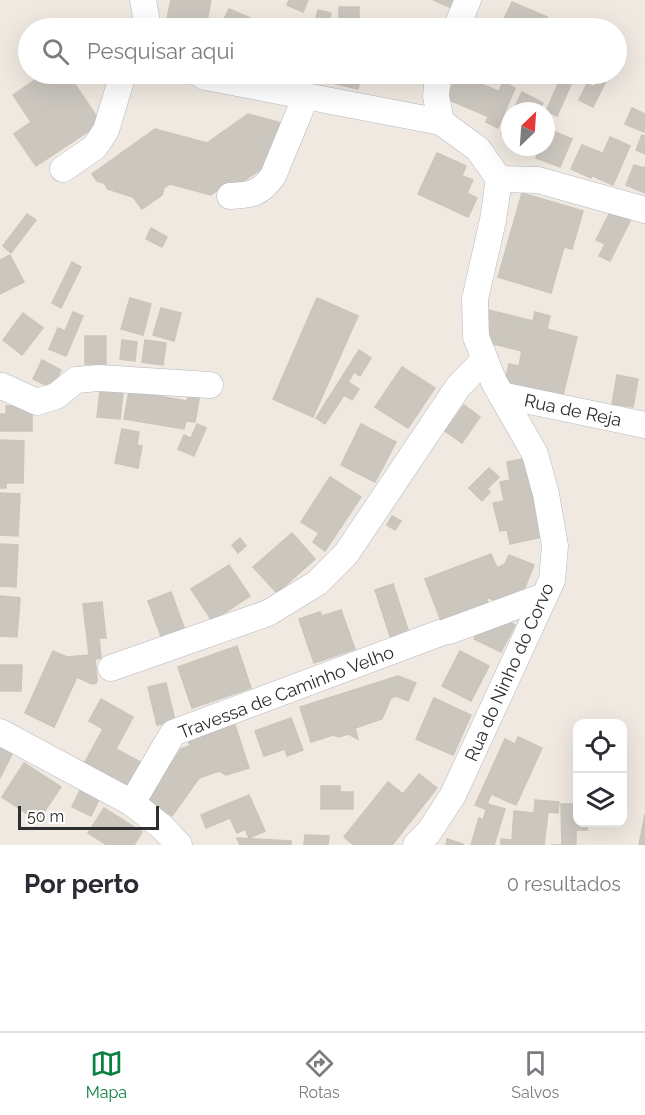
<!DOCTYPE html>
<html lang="pt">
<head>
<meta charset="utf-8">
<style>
	:root { --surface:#fff; --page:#f7f7f7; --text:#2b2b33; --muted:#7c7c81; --line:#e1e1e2; --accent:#0b8043 }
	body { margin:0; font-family:Raleway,sans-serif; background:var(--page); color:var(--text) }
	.controls { position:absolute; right:18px; bottom:18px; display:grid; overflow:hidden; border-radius:12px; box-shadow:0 6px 24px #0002 }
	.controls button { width:54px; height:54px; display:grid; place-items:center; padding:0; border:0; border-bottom:2px solid var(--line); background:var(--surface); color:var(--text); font:30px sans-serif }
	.compass { position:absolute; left:501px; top:102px; width:54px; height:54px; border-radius:50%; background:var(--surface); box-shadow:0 6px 24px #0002; rotate:25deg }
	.scale { position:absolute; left:18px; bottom:15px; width:141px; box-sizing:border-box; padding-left:6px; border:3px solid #2e2e2e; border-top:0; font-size:16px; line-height:21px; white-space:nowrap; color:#2e2e2e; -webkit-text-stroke:4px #fff; paint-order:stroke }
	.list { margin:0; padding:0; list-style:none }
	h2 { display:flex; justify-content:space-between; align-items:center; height:78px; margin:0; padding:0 24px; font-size:26px }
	h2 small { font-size:20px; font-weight:400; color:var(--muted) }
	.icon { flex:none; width:33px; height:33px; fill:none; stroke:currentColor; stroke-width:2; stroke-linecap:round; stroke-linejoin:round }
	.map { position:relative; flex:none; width:645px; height:845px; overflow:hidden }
	.search { position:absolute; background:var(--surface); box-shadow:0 6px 24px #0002; left:18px; right:18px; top:18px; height:66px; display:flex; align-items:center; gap:15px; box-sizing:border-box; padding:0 21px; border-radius:33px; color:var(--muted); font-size:22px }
	.sheet { height:186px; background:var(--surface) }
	nav { display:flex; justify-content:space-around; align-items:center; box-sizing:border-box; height:84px; border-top:2px solid var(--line); background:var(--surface); font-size:16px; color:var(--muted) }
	nav a { display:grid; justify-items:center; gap:3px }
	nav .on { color:var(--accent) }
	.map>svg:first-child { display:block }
	.building { fill:#cbc7bf; stroke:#cbc5ba; stroke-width:1.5 }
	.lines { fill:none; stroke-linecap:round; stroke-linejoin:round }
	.minor-casing { stroke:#b4b7c1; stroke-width:27 }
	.minor { stroke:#fff; stroke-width:26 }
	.labels { text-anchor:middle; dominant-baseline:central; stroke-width:4.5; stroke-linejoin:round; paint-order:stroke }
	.street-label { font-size:18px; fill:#2e2e2e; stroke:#fff }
</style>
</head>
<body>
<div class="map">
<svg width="645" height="845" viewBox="0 0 645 845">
	<rect width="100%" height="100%" fill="#efe9e1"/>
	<!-- building -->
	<g class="building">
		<polygon points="171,0 211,0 206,26 167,19"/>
		<polygon points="289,0 308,0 303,12 287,5"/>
		<polygon points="433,0 455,0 452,8"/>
		<polygon points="512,2 547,17 542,28 500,28"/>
		<polygon points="339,7 359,7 359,28 339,27"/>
		<polygon points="229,9 250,18 246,28 220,28"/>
		<polygon points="318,10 331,13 328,28 314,27"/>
		<polygon points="261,20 297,28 259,28"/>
		<polygon points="44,74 68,74 101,123 36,166 14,134 31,122 13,95"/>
		<polygon points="312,74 361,74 358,89 311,78"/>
		<polygon points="457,74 498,91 487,116 447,99"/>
		<polygon points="562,75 573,80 557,116 546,111"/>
		<polygon points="598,78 606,81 593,107 579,100 587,84 594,87"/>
		<polygon points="503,82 515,88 498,128 486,122"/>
		<polygon points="522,92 543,103 539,111 513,111"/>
		<polygon points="632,108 645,114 644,132 625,124"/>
		<polygon points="248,114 285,124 272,161 231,190 222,187 211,195 170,184 164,188 162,195 142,209 133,197 108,189 104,183 97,181 92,174 155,129 207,143"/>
		<polygon points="510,117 510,138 501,134"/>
		<polygon points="548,129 572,139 560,167 536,158 540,147 546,147 546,133"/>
		<polygon points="642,135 645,136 645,154 636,150"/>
		<polygon points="610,137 630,146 613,185 593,176"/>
		<polygon points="582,145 602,153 591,178 571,169"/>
		<polygon points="437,153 466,166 462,176 473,180 467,193 477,198 468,217 418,194"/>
		<polygon points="634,165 644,168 645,166 645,193 626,185"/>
		<polygon points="522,193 583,211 572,249 564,247 551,293 498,277"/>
		<polygon points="612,208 632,217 610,261 599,256 605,244 596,240"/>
		<polygon points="27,214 36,220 11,253 3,246"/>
		<polygon points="151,228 167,237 162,247 146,239"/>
		<polygon points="10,255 24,282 0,294 0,260"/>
		<polygon points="72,262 81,267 61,308 52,303"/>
		<polygon points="130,298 151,304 143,335 121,329"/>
		<polygon points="317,298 358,316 313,417 273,399"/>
		<polygon points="161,308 181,313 174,341 153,335"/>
		<polygon points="488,310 533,321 535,312 550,316 547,329 577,337 562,399 504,385 509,364 519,366 522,351 481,341"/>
		<polygon points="73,312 83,316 66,356 49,349 58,328 65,331"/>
		<polygon points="23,313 43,328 22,355 3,340"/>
		<rect x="85" y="336" width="21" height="28"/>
		<polygon points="122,340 137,342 135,361 120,359"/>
		<polygon points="145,340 166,343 163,365 142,362"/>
		<polygon points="359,350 371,358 360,376 354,372 348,382 359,389 352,400 344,395 325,424 316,418"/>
		<polygon points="42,360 61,370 52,388 33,379"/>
		<polygon points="402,367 435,388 408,428 375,407"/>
		<polygon points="617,375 638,379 633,407 612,404"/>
		<polygon points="100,390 123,393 120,419 97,417"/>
		<polygon points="129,391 187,401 189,392 200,394 195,422 186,421 184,429 124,419"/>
		<polygon points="464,405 480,417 462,443 445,431"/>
		<polygon points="6,406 32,406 32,431 0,431 0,414 6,414"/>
		<polygon points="197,424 206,428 194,456 178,449 184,435 191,438"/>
		<polygon points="361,424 396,442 375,482 341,465"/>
		<polygon points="122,429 139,432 137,445 142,446 138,468 115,463"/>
		<polygon points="0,440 24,441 23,483 6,483 6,488 0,488"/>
		<polygon points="528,458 546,536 510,544 507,530 500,531 493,503 504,501 500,482 510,480 507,462"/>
		<polygon points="489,468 499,477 487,489 490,492 482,501 469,488"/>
		<polygon points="330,477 361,497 325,551 313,542 319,533 301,522"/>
		<polygon points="0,493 20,494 18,536 0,535"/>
		<polygon points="392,516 401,521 395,530 387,525"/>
		<polygon points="292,533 315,559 277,593 253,567"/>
		<polygon points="240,538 246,546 238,553 232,545"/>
		<polygon points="0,544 18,545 16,587 0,586"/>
		<polygon points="491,554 497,568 505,564 509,555 534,565 521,597 512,593 507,605 486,597 491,612 443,626 425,579"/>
		<polygon points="229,565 250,596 212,621 191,589"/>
		<polygon points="393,584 410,636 392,642 375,590"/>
		<polygon points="171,592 185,630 162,639 148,601"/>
		<polygon points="0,596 20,598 17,637 0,636"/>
		<polygon points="102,602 106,638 99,638 101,658 95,659 97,680 96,683 92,684 77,677 54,727 25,713 53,651 67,657 89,655 83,604"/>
		<polygon points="341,610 355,649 314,663 299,619 320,612 322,616"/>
		<polygon points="503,618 515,625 501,652 474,639 481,626"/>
		<polygon points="237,646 251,688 192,708 178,667"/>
		<polygon points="460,651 489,666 471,701 442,686"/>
		<polygon points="0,665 22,665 21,691 0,691"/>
		<polygon points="398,676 416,683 408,701 396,696 391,698 382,719 355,728 358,739 348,734 339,737 333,735 311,742 300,707"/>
		<polygon points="166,683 175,721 157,725 148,687"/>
		<polygon points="434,698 471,715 453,755 416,739"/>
		<polygon points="101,699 133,717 116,749 146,765 133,788 85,762 103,729 89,721"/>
		<polygon points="291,718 303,750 287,756 285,749 264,756 255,731"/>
		<polygon points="235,725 249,768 226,775 219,771 199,778 172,816 147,799 181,749 190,746 188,740"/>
		<polygon points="518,737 542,748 516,805 491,794 485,809 475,805 505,739 515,744"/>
		<polygon points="0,748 12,754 0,778"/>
		<polygon points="24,763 61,787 38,821 2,797"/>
		<polygon points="419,774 437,788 392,845 354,845 344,837 388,782 403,794"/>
		<polygon points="84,782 103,791 91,816 72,807"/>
		<polygon points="321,786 340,786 340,792 353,792 353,809 321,809"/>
		<polygon points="249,795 265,831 249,838 245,829 237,833 230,818 206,828 201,815"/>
		<polygon points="535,800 559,802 558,813 548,812 544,845 501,845 501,839 512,840 514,811 534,813"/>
		<polygon points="488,804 505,809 494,845 471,845 479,818 483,820"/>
		<polygon points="561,804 578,804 578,822 587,822 587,830 576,830 576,845 551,845 562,845"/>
		<polygon points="104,808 142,832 134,845 107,845 88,833"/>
		<polygon points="645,814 645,845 639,845"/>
		<polygon points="305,835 329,836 328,845 304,845"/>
		<polygon points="237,838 291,841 291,845 240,845"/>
		<polygon points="447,839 463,844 463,845 446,845"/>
	</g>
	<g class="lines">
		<!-- minor casing -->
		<g class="minor-casing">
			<g id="minor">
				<polyline points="143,0 148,28"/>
				<polyline points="456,28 468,0"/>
				<polyline points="200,74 206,77 441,122 478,149 499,179"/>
				<polyline points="438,74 436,96 441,122"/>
				<polyline points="63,169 95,147 106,130 123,74"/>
				<polyline points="499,179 538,180 645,210"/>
				<path d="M 230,196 C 251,195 260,194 273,176 L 306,96"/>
				<polyline points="2,386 37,402 56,396 76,380 99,378 210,385"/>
				<polyline points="501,395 645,425"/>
				<polyline points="449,631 544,596"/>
				<polyline points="111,668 268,613 317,583 346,554 458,387 485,359"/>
				<polyline points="0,732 132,803 162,827 179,845"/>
				<polyline points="132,803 173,733 440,633"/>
				<polyline points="416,845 429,832 453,795 552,580 555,546 546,494 535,454 494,382 476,337 475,299 493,220 499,179"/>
			</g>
		</g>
		<!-- minor -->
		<use href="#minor" class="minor"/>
	</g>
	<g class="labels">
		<!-- street labels -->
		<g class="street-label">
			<text transform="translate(573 410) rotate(12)">Rua de Reja</text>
			<text transform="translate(509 672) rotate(-66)">Rua do Ninho do Corvo</text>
			<text transform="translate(286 692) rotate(-21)">Travessa de Caminho Velho</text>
		</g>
	</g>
</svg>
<div class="controls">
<button><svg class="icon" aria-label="locate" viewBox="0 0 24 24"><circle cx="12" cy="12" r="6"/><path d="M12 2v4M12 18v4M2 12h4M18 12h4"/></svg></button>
<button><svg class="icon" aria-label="layers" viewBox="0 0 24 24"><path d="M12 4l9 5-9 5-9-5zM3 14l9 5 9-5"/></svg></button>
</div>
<svg class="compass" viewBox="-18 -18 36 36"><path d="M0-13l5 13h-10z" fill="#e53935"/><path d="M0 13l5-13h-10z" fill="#7c7c81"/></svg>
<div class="scale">50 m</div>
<div class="search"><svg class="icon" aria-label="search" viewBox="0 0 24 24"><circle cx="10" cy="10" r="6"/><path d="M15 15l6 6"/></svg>Pesquisar aqui</div>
</div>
<section class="sheet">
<h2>Por perto<small>0 resultados</small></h2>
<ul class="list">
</ul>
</section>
<nav>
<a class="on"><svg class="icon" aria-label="map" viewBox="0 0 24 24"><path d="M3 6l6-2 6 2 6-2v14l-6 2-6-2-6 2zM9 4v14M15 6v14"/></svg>Mapa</a>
<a><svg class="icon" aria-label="directions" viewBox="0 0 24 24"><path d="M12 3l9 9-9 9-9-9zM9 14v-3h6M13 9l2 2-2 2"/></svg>Rotas</a>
<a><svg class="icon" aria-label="saved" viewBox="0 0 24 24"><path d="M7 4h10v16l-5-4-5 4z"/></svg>Salvos</a>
</nav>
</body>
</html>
